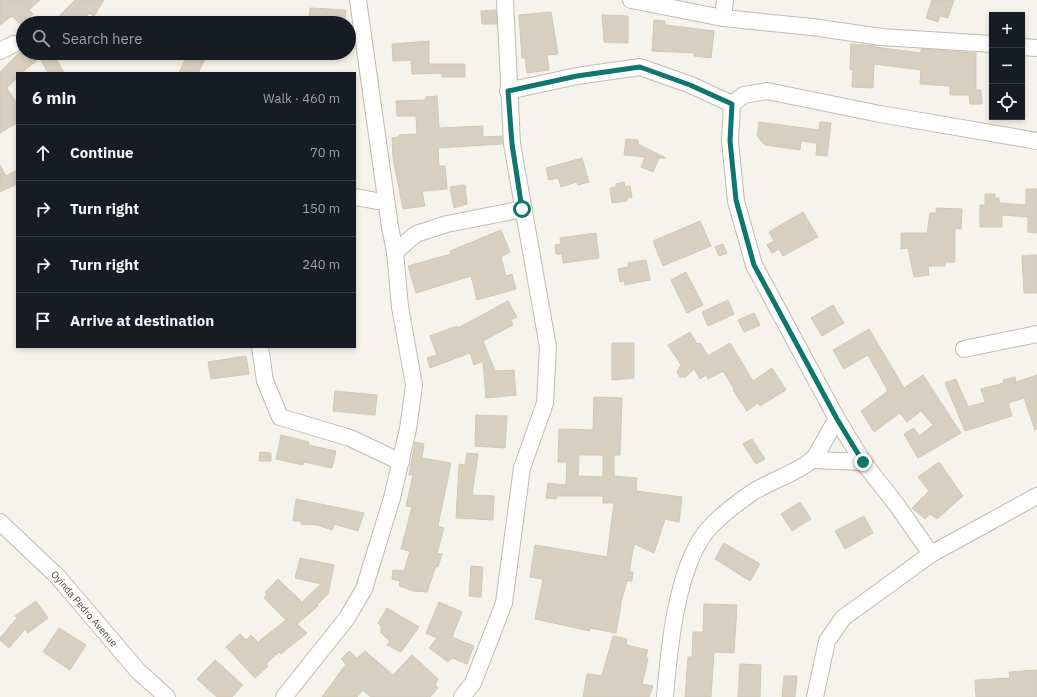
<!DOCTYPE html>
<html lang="en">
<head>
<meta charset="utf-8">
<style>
	:root { --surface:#171b24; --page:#20242c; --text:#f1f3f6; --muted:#9ea1a6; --line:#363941 }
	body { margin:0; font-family:"IBM Plex Sans",sans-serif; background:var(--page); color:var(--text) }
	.controls { position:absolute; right:12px; top:12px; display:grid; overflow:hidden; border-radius:0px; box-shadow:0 2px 6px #0003 }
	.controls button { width:36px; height:36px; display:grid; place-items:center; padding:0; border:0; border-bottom:1px solid var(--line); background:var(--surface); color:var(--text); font:20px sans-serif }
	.stop { position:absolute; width:12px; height:12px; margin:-9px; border:3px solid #0f766e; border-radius:50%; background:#fff }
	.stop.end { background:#0f766e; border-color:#fff; box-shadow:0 1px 4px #0008 }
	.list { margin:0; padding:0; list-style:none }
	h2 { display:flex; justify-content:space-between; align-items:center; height:52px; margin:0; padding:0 16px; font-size:17px }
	h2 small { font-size:13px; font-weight:400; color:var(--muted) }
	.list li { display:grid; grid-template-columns:26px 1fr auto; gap:12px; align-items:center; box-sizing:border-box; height:56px; padding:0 16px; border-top:1px solid var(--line) }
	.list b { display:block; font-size:15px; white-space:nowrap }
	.list em { font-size:13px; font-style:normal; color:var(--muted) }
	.icon { flex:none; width:22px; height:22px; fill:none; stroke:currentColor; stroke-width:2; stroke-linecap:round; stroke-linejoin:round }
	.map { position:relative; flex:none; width:1037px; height:697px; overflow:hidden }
	.search { position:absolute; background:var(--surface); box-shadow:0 2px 6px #0003; left:16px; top:16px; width:340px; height:44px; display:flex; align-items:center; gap:10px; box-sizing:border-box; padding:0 14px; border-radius:22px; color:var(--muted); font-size:15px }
	.panel { position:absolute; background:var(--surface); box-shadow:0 2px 6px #0003; left:16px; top:72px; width:340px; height:276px; border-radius:0px }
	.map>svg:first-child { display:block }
	.building { fill:#d8cfc1; stroke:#d3c7b4; fill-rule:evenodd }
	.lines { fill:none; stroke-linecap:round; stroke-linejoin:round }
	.minor-casing { stroke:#c2bbae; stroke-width:18 }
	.minor { stroke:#fff; stroke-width:16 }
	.route { stroke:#0f766e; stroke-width:5 }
	.labels { text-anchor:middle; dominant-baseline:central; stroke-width:3; stroke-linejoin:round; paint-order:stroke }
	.street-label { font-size:10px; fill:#4b4439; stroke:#fff }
</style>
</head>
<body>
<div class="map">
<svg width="1037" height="697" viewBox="0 0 1037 697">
	<rect width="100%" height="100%" fill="#f6f3ec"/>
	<!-- building -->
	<g class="building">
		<polygon points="0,0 40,0 29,10 33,14 21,25 12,16 0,25"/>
		<polygon points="75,0 104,0 94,16 89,13 79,23 52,23"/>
		<polygon points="932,0 954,0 948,18 940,16 938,22 926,18"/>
		<polygon points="310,8 346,10 345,23 309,21"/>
		<polygon points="496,10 497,24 482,24 481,11"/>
		<polygon points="551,12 558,54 547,55 549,70 527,73 525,58 522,58 519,15"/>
		<polygon points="602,15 628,16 628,43 604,42"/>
		<polygon points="654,20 665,21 665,25 714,31 711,58 694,56 694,53 652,51"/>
		<polygon points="429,41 429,64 465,64 465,77 442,77 442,73 412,74 411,60 393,61 392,44"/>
		<polygon points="851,44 876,46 875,47 921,53 921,49 976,53 976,90 981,90 982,104 970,104 969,95 950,95 950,86 920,84 921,70 874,64 873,88 852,87 853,70 850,69"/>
		<polygon points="19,53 53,53 64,73 48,73 40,58 21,73 17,73 17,77 7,88 17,104 17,123 0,133 0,72"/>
		<polygon points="188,53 208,53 198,73 179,73"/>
		<polygon points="437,96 439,128 483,126 483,137 502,136 502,144 438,148 439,166 445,166 447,189 422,191 425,206 403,209 393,158 392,138 399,137 399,135 417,134 416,116 397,116 396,101 426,100 426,97"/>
		<polygon points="759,122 819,130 820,122 831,123 827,156 816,155 817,143 801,141 800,150 765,145 757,136"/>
		<polygon points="626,139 638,140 638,144 666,158 659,158 653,172 641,167 645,157 624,155"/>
		<polygon points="582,158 589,182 578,185 577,182 561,187 558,178 549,180 546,168"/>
		<polygon points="0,165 6,176 17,170 17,184 0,192"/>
		<polygon points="624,182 625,187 630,186 632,197 627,198 627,201 612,203 610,188 616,187 616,184"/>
		<polygon points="465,185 467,204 454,208 450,187"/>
		<polygon points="1026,189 1037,189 1037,233 1028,232 1028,217 1002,215 1002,227 980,227 980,205 985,205 985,194 995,194 995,198 999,198 999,203 1026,205"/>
		<polygon points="936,208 962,209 961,229 955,228 955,262 945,262 945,266 928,266 929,275 914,277 908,248 901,249 901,233 927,233 930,213 936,213"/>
		<polygon points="803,212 818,237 783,256 779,249 772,253 767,245 774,241 769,232"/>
		<polygon points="700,221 711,246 663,266 653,241"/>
		<polygon points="501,230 510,252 501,257 506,276 512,274 516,289 477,300 471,276 416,293 408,266 451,254 450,251"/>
		<polygon points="596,233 599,258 563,263 562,254 556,254 555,245 561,244 560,238"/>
		<polygon points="723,244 727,253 719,256 715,247"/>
		<polygon points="1037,255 1037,293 1024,293 1022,256"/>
		<polygon points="646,260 650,280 625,285 624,281 620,282 618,269 628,267 628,263"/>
		<polygon points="686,272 703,305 687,313 671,280"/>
		<polygon points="728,300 734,314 708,326 702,312"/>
		<polygon points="508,301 517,317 511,320 513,325 483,341 495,371 514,370 516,395 486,398 483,361 474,365 470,353 430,368 427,358 437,355 430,336 457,326 458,328"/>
		<polygon points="833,305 844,323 822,336 811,318"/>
		<polygon points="754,313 760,325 744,332 738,320"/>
		<polygon points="869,329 904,388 923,375 961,433 918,458 904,434 914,428 919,436 933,425 921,411 907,422 900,413 874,432 861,411 888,391 868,355 844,369 833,350"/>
		<polygon points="690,332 697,344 700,343 708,356 730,343 753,381 772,368 786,390 760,406 758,403 747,411 733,390 734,389 723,371 708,379 706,375 700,379 694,369 686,377 680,377 677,372 681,365 668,345"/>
		<polygon points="612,343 634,343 634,378 612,380"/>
		<polygon points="246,356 249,374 211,379 208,362"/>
		<polygon points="1037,375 1037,429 1035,430 1024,398 1008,403 1012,416 965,431 945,383 956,379 968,407 985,402 981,389 1004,383 1003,380 1015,377 1016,382"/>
		<polygon points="335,391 377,395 375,415 333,411"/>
		<path d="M 594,397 L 622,398 L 620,455 L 614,455 L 614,476 L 637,478 L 636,491 L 682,497 L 679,522 L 665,519 L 654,553 L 634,544 L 629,572 L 633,572 L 632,581 L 627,581 L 620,605 L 621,605 L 616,633 L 590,628 L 590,631 L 535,619 L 543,579 L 530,577 L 535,545 L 607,557 L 614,503 L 603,503 L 603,496 L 557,496 L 556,499 L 546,498 L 548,483 L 566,485 L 567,462 L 558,462 L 559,429 L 593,430 ZM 579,455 L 603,455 L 603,477 L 578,476 Z"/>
		<polygon points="476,415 507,416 505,448 475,446"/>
		<polygon points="281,435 309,442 308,445 336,451 332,468 304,462 303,465 276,459"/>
		<polygon points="752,439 765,459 756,464 743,444"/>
		<polygon points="415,442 424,444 422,458 451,463 438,526 444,528 437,553 442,554 438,567 436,566 427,592 414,591 399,586 400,581 392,579 393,570 404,571 410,551 401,549 412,507 406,506 413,475 409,475"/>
		<polygon points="260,452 271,453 271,461 259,461"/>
		<polygon points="467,453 478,454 472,495 494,496 493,520 456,518 459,464 465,465"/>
		<polygon points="939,462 963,496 937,519 930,514 925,519 912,508 929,491 918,477"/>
		<polygon points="296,499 364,513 358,531 334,524 332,530 317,525 301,524 301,521 293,521"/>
		<polygon points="800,502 811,519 792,531 781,514"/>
		<polygon points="864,516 873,533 845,549 835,531"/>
		<polygon points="724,543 760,564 750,581 715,559"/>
		<polygon points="300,558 334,565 328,594 317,605 318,606 297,624 307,633 281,654 279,652 266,664 268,666 255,678 226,647 240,634 246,640 251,635 258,642 286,620 264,598 267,594 265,592 278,579 302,602 321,584 295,578"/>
		<polygon points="471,566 483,567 481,597 469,596"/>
		<polygon points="36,601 48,618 28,633 25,629 9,648 0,640 0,638 17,618 15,616"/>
		<polygon points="439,602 462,612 452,637 474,646 467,664 452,658 448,662 429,648 437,638 426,633"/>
		<polygon points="704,604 737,605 734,653 714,652 711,697 685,697 688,657 692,657 693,632 703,632"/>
		<polygon points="387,608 419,627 401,652 387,645 390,641 381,633 381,626 378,623"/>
		<polygon points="59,628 86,645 70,670 43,652"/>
		<polygon points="613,636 627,639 626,645 648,650 646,656 648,659 642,684 653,686 649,697 583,697 587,674 602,676"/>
		<polygon points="349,651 357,658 365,651 393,675 412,655 438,679 435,685 438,688 430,697 371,697 363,690 357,697 322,697 346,664 341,659"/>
		<polygon points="215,660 243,685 232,697 217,697 197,679"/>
		<polygon points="740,664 761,665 760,697 738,697"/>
		<polygon points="1037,670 1037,697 976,697 975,680 1010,678 1009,672"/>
		<polygon points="784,676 797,676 795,697 782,697"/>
	</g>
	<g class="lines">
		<!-- minor casing -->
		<g class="minor-casing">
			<g id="minor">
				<polyline points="631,0 723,18 812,27 881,37 992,44"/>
				<polyline points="723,18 725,0"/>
				<polyline points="1022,47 1037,48"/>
				<polyline points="0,51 14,44"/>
				<polyline points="508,91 577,76 640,67 691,85 732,104"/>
				<polyline points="355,197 377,201 386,200"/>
				<polyline points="395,252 416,234 447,224 523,209"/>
				<polyline points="260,347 265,381 280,417 350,438 401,462"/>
				<polyline points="964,349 1037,334"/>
				<polyline points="813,460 863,462"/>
				<path id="s1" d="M 0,522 L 58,577 L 138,671 L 167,697"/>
				<polyline points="931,554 896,504 863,462 837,419 754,265 736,201 730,141 732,104 744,95 767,91 880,114 1037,141"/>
				<polyline points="284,697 347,618 364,589 392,498 408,429 414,385 400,307 395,252 390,227 358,0"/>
				<polyline points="462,697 473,683 504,603 522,468 545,403 548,347 512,144 505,0"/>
				<path d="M 665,697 C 669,649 676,572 705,533 C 717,518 737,503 753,492 C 772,480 795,474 812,460 C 818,455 831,427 837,419"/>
				<polyline points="815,697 827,641 843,618 931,554 1037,496"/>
			</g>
		</g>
		<!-- minor -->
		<use href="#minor" class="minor"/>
	</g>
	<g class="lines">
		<!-- route -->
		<polyline class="route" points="522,209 512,144 508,91 577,76 640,67 690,85 732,104 730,141 736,200 754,265 837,419 863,462"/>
	</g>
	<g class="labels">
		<!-- street labels -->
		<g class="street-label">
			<text stroke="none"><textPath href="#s1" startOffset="121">Oyinda Pedro Avenue</textPath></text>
		</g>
	</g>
</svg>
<div class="controls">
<button>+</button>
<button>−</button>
<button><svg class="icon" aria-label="locate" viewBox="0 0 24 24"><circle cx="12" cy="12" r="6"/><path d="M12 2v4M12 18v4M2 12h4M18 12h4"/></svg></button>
</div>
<div class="stop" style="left:522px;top:209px"></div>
<div class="stop end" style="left:863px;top:462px"></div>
<div class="search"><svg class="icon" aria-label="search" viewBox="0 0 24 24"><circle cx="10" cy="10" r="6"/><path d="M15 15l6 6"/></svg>Search here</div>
<section class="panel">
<h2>6 min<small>Walk · 460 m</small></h2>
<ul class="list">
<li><svg class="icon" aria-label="ahead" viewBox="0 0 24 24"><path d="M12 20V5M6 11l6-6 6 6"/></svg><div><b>Continue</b></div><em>70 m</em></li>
<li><svg class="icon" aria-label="right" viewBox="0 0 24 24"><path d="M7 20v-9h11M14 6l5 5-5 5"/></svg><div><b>Turn right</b></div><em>150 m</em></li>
<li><svg class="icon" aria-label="right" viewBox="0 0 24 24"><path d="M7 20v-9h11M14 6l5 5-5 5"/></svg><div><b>Turn right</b></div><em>240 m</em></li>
<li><svg class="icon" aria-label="arrive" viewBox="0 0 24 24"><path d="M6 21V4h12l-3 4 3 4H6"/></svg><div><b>Arrive at destination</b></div></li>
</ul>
</section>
</div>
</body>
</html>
